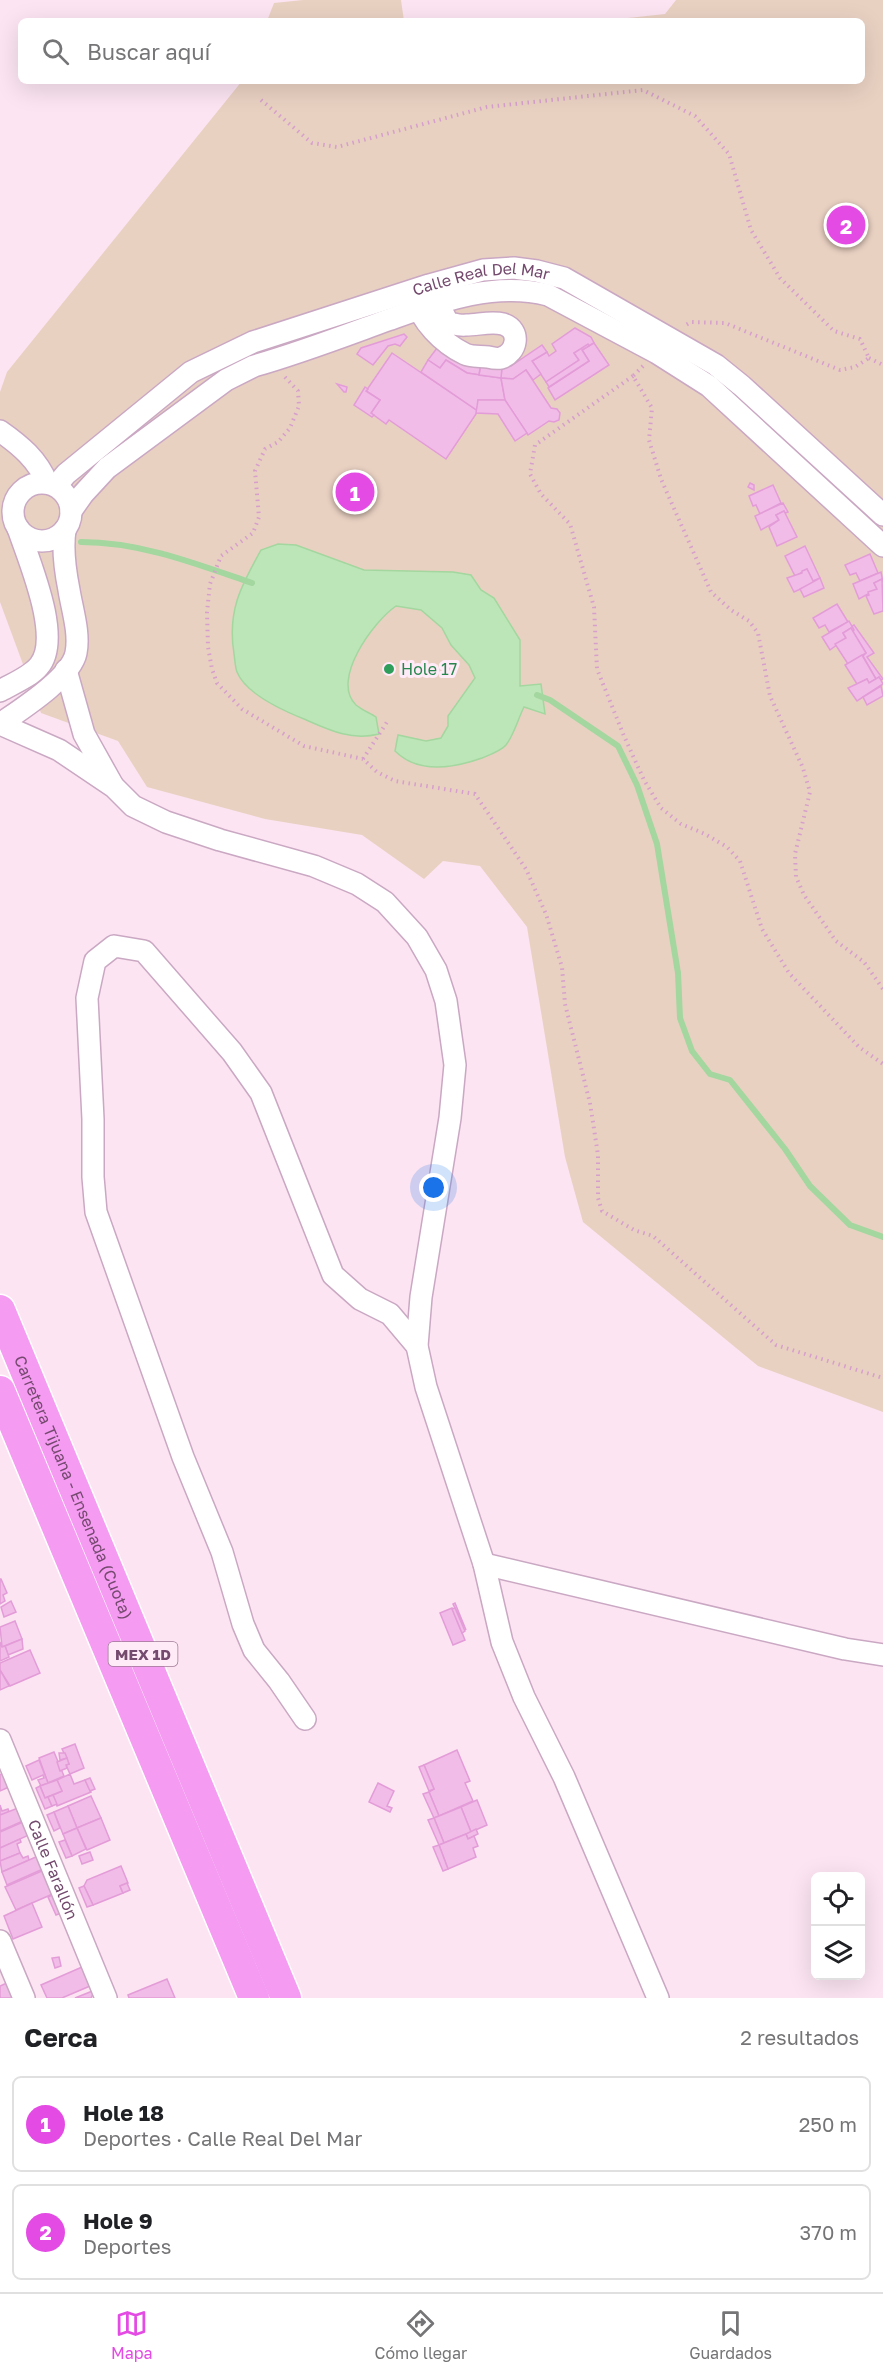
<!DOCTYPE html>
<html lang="es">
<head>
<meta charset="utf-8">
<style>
	:root { --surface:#fff; --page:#f6f6f6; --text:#202124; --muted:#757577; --line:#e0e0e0; --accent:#e44ae4 }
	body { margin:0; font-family:"Golos Text",sans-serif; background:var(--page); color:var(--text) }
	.controls { position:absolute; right:18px; bottom:18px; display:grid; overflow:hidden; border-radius:9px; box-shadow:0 6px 24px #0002 }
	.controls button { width:54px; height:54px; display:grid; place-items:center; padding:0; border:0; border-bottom:2px solid var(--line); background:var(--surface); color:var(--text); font:30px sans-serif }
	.you { position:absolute; left:434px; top:1188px; width:21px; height:21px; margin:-15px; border:4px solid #fff; border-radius:50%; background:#1a73e8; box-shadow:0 0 0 9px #1a73e833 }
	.badge { display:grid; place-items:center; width:39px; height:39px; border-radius:50%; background:var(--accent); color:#fff; font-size:20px; font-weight:700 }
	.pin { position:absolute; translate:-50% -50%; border:3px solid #fff; box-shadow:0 2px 6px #0006 }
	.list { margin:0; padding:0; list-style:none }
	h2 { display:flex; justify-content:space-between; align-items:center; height:78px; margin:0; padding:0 24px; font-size:26px }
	h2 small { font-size:20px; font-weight:400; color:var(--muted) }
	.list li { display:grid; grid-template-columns:39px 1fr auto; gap:18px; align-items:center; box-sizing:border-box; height:96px; margin:0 12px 12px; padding:0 12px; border:2px solid var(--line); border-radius:9px }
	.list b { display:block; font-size:22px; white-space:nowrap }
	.list p { margin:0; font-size:20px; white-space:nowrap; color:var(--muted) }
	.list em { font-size:20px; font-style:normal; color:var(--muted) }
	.icon { flex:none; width:33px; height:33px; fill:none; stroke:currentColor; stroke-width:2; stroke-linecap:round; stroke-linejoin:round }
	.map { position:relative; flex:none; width:883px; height:1998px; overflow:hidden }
	.search { position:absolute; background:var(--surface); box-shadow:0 6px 24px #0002; left:18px; right:18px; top:18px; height:66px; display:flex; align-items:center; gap:15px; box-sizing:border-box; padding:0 21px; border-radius:9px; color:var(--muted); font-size:22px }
	.sheet { height:294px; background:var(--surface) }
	nav { display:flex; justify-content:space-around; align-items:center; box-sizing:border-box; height:84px; border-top:2px solid var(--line); background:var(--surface); font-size:16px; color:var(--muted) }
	nav a { display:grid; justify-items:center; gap:3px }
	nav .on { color:var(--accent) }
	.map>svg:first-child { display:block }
	.green { fill:#e9d1c2 }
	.water { fill:#bce5b8; stroke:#a3d79f; stroke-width:1.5 }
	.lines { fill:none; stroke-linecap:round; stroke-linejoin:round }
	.stream { stroke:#a3d79f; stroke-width:6 }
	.building { fill:#f1bce7; stroke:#e39cd8; stroke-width:1.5 }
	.minor-casing { stroke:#caa8c3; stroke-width:24 }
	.highway-casing { stroke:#fff; stroke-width:33 }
	.path { stroke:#d69fcc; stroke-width:4; stroke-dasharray:1.5 4.5; stroke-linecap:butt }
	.minor { stroke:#fff; stroke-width:21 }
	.highway { stroke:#f59bf2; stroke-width:30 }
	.leisure-dot { fill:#2e9e5b; stroke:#ffeaf7; stroke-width:2 }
	.labels { text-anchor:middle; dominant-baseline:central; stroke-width:6; stroke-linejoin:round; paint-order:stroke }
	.shield { fill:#ffeaf7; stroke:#9e7a97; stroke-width:1.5 }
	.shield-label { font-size:15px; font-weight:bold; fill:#744a6e }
	.street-label { font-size:16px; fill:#744a6e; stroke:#ffeaf7 }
	.leisure-label { font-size:16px; fill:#27864d; stroke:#ffeaf7; text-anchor:start }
</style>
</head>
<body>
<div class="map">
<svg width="883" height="1998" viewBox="0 0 883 1998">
	<rect width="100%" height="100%" fill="#fce4f2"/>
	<!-- green -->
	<g class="green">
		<polygon points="303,0 401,0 404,21 267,21 274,3"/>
		<polygon points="676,0 883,0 883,1412 758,1366 583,1222 565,1157 527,927 480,866 443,861 424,879 362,835 265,819 147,787 118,741 41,713 0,602 0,392 7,372 242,81 862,81 862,21 600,21 665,14"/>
	</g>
	<!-- water -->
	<path class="water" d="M 278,544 L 296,545 L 364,570 L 453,572 L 471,575 L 481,590 L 494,598 L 520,640 L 520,686 L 541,684 L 545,714 L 524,707 C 518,719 514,735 506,745 C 501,751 489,755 482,758 C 454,768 418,774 395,751 L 398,735 L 426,741 L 441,738 L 448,726 L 448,716 L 475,678 L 469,665 L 451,645 L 442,628 L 421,610 L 396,606 C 374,621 330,680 356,705 C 362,710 370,713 376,717 L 379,734 C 351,741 329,730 304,719 C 284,711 246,694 237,672 C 235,667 235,660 234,654 C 227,611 241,586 261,550 Z"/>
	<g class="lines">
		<!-- stream -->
		<g class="stream">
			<path d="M 81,542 C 141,542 197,564 252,583"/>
			<polyline points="537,695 550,700 618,746 637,785 657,844 678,973 680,1018 692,1051 710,1074 730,1080 785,1149 810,1186 850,1225 883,1237"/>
		</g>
	</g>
	<!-- building -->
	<g class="building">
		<polygon points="575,328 591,337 594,343 574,353 579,360 546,382 532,361 547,352 549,356 556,351 552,344"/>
		<polygon points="404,334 407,337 400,346 395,344 388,346 373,365 357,354 361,348"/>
		<polygon points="443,340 481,362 479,375 467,373 446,360 440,368 428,360"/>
		<polygon points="594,343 609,365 555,400 548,388 589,361 582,350"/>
		<polygon points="588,344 589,346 582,350 589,361 549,387 546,382 579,360 574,353"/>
		<polygon points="542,345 547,352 532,361 541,374 533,380 526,370 513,379 501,378 502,364 511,366"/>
		<polygon points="392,353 478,411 446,459 389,420 386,424 371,413 380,400 366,391"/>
		<polygon points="428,360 440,368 446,360 467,373 501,378 505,400 478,400 478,411 421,372"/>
		<polygon points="481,365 502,368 501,378 479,375"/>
		<polygon points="526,370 551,408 557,409 560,413 559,420 554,422 549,421 528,435 505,400 501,378 513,379"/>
		<polygon points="337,384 347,387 346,392 344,392"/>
		<polygon points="365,387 368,389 366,391 380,400 371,413 374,415 372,417 354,405"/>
		<polygon points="478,400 505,400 527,433 515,441 498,414 476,413"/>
		<polygon points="750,483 754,485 754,490 748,487"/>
		<polygon points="773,485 781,503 760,514 756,505 753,506 749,496"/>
		<polygon points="783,503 788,512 785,513 784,511 776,515 779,520 761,530 755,516"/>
		<polygon points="784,511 797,537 777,546 769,527 779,520 776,515"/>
		<polygon points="805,546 820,578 813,581 807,569 796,576 794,574 785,556"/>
		<polygon points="870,554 878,573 860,581 856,573 850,575 845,565"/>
		<polygon points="807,569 814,583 794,592 787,578 802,573 802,571"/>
		<polygon points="881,572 883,582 882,579 874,583 877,589 859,599 853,584"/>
		<polygon points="820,578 824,588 804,597 800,589"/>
		<polygon points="882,579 883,611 874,614 866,596 869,595 868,592 877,589 874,583"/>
		<polygon points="837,604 848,622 829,632 825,625 819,628 813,618"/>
		<polygon points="849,621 854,630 852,631 851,628 843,633 846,638 830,650 822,637"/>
		<polygon points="854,625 874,653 867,657 883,679 881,680 879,677 876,679 863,656 866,653 852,631 854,630 852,626"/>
		<polygon points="851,628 866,653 848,664 835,644 846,638 843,633"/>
		<polygon points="862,655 876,679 869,683 867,679 857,684 845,665"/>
		<polygon points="879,677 883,684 857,701 848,688 867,679 869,683"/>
		<polygon points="881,686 883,696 867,705 863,697"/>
		<polygon points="0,1579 1,1579 7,1593 3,1595 5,1601 0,1604"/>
		<polygon points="11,1601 16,1612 4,1617 1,1607"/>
		<polygon points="455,1603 466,1630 453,1604"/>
		<polygon points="452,1608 465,1640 453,1645 440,1613"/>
		<polygon points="455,1608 465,1631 462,1633 452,1609"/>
		<polygon points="15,1621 22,1639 2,1647 0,1627"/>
		<polygon points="22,1639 23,1649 8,1655 5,1646"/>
		<polygon points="0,1642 2,1647 5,1646 9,1657 0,1661"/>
		<polygon points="30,1650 40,1673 10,1686 0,1670 0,1663"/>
		<polygon points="0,1670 9,1686 0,1690"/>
		<polygon points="75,1744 84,1768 70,1774 66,1765 69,1764 62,1749"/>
		<polygon points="457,1750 470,1781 465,1783 473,1801 439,1816 429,1792 434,1789 424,1765"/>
		<polygon points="54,1752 64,1776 48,1783 39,1758"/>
		<polygon points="59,1753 65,1753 67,1758 60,1760"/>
		<polygon points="67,1758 69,1764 66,1765 67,1768 60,1771 57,1762"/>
		<polygon points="39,1760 48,1783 41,1786 38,1780 44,1778 43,1775 32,1780 26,1766"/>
		<polygon points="424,1765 434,1789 429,1791 419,1767"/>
		<polygon points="3,1773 9,1787 0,1791 0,1775"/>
		<polygon points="70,1774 74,1784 85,1780 91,1792 57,1806 53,1795 62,1791 57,1780"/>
		<polygon points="90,1778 95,1789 90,1791 85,1780"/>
		<polygon points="57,1780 62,1791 45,1798 40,1786"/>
		<polygon points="378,1783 394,1791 387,1806 392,1808 390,1812 369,1802"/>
		<polygon points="40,1786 45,1798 48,1797 52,1806 45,1809 36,1788"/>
		<polygon points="429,1792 439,1816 434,1818 423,1794"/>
		<polygon points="53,1795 57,1804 52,1806 48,1797"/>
		<polygon points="91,1796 101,1818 77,1828 68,1806"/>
		<polygon points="477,1800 487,1825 471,1832 461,1807"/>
		<polygon points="0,1805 2,1811 8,1809 9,1812 0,1815"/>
		<polygon points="68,1806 77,1828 63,1834 54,1812"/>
		<polygon points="461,1807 471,1832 444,1843 434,1818"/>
		<polygon points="18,1808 23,1821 0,1831 0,1815"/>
		<polygon points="54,1812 60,1828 54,1831 47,1815"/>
		<polygon points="101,1818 110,1840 87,1850 77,1828"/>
		<polygon points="434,1818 444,1843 439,1845 428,1820"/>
		<polygon points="23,1822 29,1835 0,1848 0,1832"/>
		<polygon points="77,1828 86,1849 72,1856 63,1834"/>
		<polygon points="476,1829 478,1834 468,1839 466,1834"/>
		<polygon points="466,1834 468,1839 474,1836 478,1846 473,1848 476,1857 448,1869 439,1845"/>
		<polygon points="20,1839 21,1842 17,1844 20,1853 0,1861 0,1848"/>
		<polygon points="65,1840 72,1856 66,1858 59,1842"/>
		<polygon points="439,1845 448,1869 443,1871 433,1847"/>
		<polygon points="90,1852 93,1860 82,1864 79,1856"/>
		<polygon points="20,1853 23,1858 28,1856 29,1860 2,1872 0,1861"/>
		<polygon points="38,1856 43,1869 7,1885 2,1872"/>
		<polygon points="121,1866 128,1883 120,1886 123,1893 93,1905 84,1886 87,1880"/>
		<polygon points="44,1870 55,1893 16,1910 5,1887"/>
		<polygon points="127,1883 130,1890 123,1893 120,1886"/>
		<polygon points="84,1886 93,1905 87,1907 79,1888"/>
		<polygon points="56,1893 64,1912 56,1915 48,1897"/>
		<polygon points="32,1903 42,1927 13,1939 4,1916"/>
		<polygon points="59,1957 61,1966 55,1968 52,1958"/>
		<polygon points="82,1967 90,1986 62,1998 47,1998 41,1985"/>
		<polygon points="167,1979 175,1998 129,1998 128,1995"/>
		<polygon points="9,1982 14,1998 0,1998 0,1986"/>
		<polygon points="95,1990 91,1998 75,1998"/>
	</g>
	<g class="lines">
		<!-- minor casing -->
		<g class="minor-casing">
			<g id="minor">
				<path d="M 414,297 C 421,321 442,343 465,354 C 471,357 480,356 488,357 C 492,358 497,359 501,358 C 517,353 522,330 503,324 C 491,321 478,325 466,325 C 461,326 454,324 448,323 L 432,291"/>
				<path d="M 0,431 C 20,445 38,460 47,483"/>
				<circle cx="42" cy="512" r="29"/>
				<path id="s1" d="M 56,486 L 66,474 L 191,372 L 253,342 L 429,285 L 483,270 L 514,268 L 537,271 L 564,278 L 716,365 L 742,386 L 883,515"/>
				<path d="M 71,511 L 83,494 L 107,468 L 226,380 L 254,366 C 300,353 344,336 388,320 C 439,302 494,281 548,295 L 657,353 L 709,386 L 883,546"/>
				<polyline points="66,670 84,734 112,784"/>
				<path d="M 0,691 C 12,684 30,677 39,666 C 63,638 28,559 18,528"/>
				<polyline points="0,724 59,750 114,787 133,806 166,822 220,840 314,866 357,884 385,902 417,937 436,970 446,1001 455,1065 450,1118 421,1297 417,1346 426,1387 484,1564 502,1642 524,1697 564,1777 658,1998"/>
				<path d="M 0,724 C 20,710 71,678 76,653 C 80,633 72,609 69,590 C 65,570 62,550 65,530"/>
				<polyline points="484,1564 845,1649 883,1655"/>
				<polyline points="305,1719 279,1681 254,1650 243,1624 222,1552 183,1457 96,1212 93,1177 93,1119 87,998 95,961 114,946 144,951 232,1052 261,1093 333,1275 360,1299 390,1314 417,1346"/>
				<path id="s2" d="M 0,1740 L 106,1998"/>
				<polyline points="0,1941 24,1998"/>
			</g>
		</g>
		<!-- highway casing -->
		<g class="highway-casing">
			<g id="highway">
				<path id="s3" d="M 0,1310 L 286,1998"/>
				<polyline points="0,1391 254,1998"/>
			</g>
		</g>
		<!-- path -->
		<g class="path">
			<polyline points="261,100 312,143 337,147 487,107 643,90 695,116 729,154 751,230 780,278 834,331 860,339 869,358 855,367 840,370 725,323 691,322 684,326"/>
			<polyline points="869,358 883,365"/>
			<polyline points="643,366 633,376 652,408 649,440 661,479 711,592 731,610 749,621 758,633 770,696 803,768 810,792 795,854 796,877 804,895 836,941 864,962 883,989"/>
			<polyline points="633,376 535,445 530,474 541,494 570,524 594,607 597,669 624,736 644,780 661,808 681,824 705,834 727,847 740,861 762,929 789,973 859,1047 883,1064"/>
			<polyline points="285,377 298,391 299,406 290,428 278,442 265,449 255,471 259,517 253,533 221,556 210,584 207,612 208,647 212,669 217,683 242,709 304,746 363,759 377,772 395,781 475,794 526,869 546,914 562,967 565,1004 590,1103 598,1155 598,1198 602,1211 634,1230 653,1236 776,1345 883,1378"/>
			<polyline points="363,759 387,722"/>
		</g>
		<!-- minor -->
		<use href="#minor" class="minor"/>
		<!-- highway -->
		<use href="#highway" class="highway"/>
	</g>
	<!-- markers -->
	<circle class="leisure-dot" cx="389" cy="669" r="6"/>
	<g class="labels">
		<!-- shield labels -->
		<rect class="shield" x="108.5" y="1642" width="69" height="24" rx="4.5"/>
		<g class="shield-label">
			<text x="143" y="1654">MEX 1D</text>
		</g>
		<!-- street labels -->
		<g class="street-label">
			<text stroke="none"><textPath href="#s1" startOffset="484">Calle Real Del Mar</textPath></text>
			<text stroke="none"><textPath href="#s3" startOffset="192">Carretera Tijuana - Ensenada (Cuota)</textPath></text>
			<text stroke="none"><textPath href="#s2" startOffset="140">Calle Farallón</textPath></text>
		</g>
		<!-- leisure labels -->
		<g class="leisure-label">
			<text x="401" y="669">Hole 17</text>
		</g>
	</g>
</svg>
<div class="controls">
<button><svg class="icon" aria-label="locate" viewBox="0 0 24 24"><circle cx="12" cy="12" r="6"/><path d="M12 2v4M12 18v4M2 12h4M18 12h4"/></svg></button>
<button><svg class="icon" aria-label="layers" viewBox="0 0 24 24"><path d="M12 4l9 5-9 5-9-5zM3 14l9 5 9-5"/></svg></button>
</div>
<div class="you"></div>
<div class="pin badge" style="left:355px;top:492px">1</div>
<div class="pin badge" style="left:846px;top:225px">2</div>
<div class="search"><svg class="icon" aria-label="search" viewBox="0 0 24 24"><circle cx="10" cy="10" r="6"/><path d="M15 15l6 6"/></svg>Buscar aquí</div>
</div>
<section class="sheet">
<h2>Cerca<small>2 resultados</small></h2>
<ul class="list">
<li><span class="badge">1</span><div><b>Hole 18</b><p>Deportes · Calle Real Del Mar</p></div><em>250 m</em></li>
<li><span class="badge">2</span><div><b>Hole 9</b><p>Deportes</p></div><em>370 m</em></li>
</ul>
</section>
<nav>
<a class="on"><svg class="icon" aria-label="map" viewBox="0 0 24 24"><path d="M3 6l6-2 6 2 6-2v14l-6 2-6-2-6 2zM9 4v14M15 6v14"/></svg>Mapa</a>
<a><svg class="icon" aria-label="directions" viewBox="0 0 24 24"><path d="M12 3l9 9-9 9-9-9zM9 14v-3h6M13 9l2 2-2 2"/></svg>Cómo llegar</a>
<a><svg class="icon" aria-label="saved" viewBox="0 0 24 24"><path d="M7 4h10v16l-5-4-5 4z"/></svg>Guardados</a>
</nav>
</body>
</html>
